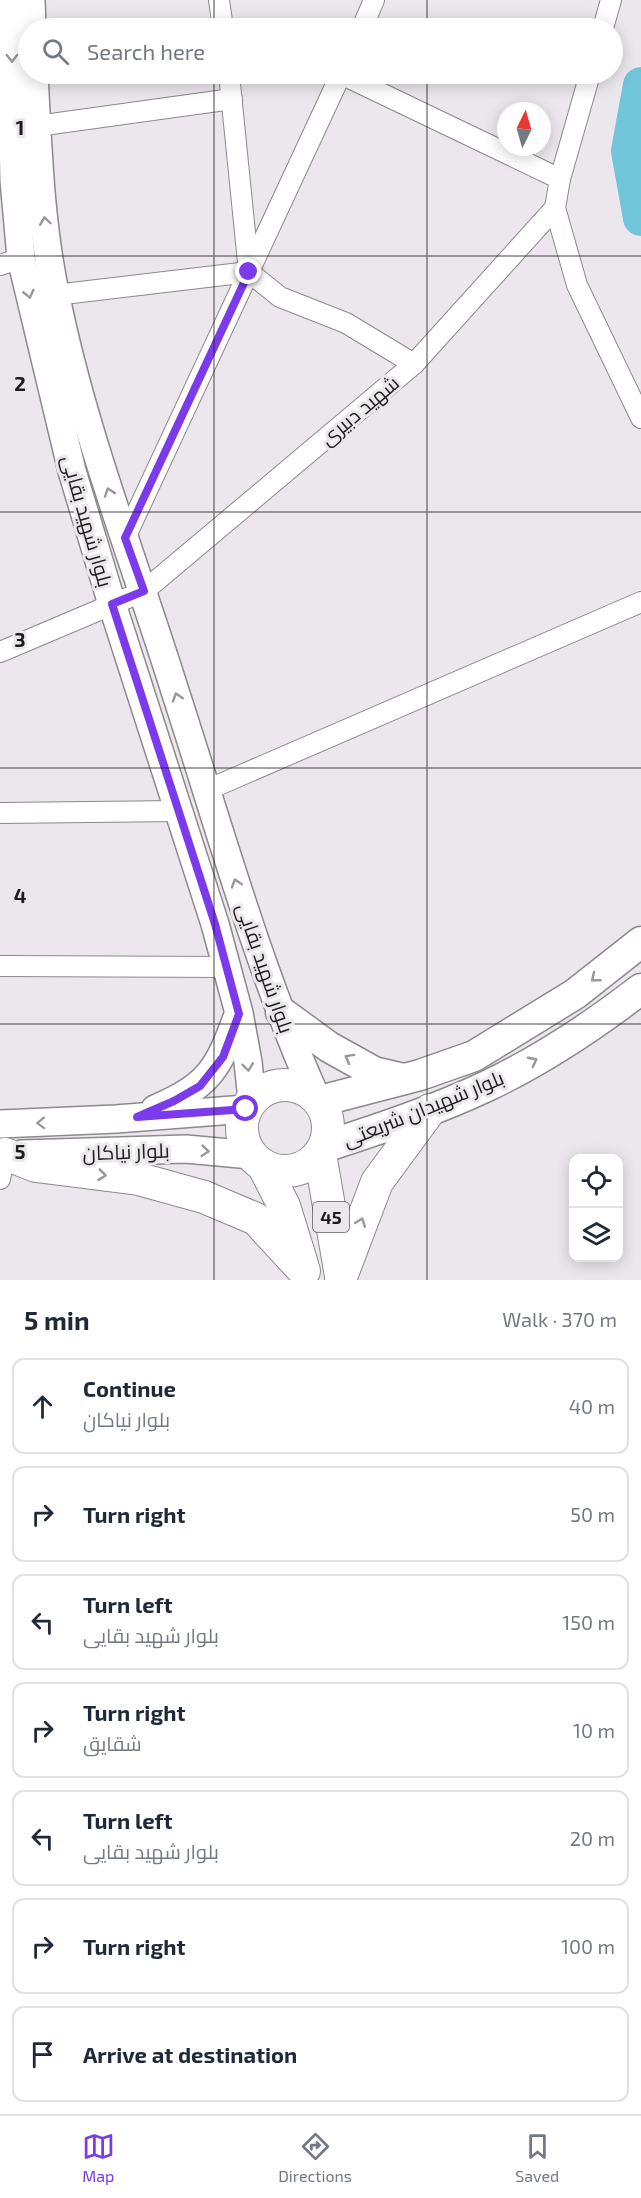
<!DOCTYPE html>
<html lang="en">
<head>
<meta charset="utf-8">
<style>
	:root { --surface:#fff; --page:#f6f6f7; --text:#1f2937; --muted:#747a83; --line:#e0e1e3; --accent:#7c3aed }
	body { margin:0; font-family:"Exo 2",Cairo,sans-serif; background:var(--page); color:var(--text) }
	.controls { position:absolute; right:18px; bottom:18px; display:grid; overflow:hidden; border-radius:12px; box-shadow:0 3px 15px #0003 }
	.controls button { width:54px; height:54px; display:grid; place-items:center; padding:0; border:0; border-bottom:2px solid var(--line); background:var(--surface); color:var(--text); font:30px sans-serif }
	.compass { position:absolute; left:497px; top:102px; width:54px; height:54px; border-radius:50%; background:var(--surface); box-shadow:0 3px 15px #0003; rotate:5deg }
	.stop { position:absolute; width:18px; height:18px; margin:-14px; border:4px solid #7c3aed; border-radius:50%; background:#fff }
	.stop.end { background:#7c3aed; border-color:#fff; box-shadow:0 2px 6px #0008 }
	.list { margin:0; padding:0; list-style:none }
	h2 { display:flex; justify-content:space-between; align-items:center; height:78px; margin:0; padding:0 24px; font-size:26px }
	h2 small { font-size:20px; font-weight:400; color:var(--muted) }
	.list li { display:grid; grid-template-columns:39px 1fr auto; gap:18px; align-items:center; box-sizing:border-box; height:96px; margin:0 12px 12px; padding:0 12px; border:2px solid var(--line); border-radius:12px }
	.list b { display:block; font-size:22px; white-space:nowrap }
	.list p { margin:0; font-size:20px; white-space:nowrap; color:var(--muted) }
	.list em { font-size:20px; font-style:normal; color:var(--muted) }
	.icon { flex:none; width:33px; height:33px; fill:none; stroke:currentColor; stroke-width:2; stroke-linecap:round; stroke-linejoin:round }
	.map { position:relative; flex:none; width:641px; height:1280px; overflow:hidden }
	.search { position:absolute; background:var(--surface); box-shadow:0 3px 15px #0003; left:18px; right:18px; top:18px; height:66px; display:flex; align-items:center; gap:15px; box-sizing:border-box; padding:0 21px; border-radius:33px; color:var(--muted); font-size:22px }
	.sheet { height:834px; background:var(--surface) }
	nav { display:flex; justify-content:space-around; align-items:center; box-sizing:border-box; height:84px; border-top:2px solid var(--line); background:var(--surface); font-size:16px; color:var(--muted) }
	nav a { display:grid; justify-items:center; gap:3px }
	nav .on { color:var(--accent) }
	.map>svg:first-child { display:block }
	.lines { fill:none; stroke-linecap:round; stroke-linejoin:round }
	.river { stroke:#71c5d8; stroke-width:36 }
	.minor-casing { stroke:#8d888e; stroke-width:22 }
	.secondary-casing { stroke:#8d888e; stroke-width:30 }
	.primary-casing { stroke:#8d888e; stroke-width:33 }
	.trunk-casing { stroke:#8d888e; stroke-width:34 }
	.minor { stroke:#fff; stroke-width:20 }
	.secondary { stroke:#fff; stroke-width:27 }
	.primary { stroke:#fff; stroke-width:30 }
	.trunk { stroke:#fff; stroke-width:32 }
	.oneway { stroke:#999899 }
	.route { stroke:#7c3aed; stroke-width:8 }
	.grid { fill:none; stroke:#1d1b1d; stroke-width:1.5; stroke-opacity:0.55 }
	.labels { text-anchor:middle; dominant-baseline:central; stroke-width:6; stroke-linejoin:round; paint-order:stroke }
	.shield { fill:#ece7ed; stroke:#5b585b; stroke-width:1.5 }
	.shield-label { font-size:18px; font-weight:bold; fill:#1d1b1d }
	.street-label { font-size:20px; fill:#1d1b1d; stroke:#ece7ed }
	.grid-label { font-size:20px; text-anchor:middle; font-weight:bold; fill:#1d1b1d; stroke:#ece7ed; stroke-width:6; stroke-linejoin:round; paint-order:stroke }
</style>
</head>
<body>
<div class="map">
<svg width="641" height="1280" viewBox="0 0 641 1280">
	<rect width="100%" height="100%" fill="#ece7ed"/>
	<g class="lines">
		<!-- river -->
		<polyline class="river" points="641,85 629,151 641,218"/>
		<!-- minor casing -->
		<g class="minor-casing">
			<g id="minor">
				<polyline points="219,0 223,28"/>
				<polyline points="362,28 374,0"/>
				<polyline points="603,28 611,0"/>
				<polyline points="229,74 249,272 280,297 346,323 414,364"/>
				<polyline points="341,74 560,179"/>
				<polyline points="590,74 560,179 555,208 577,285 641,418"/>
				<polyline points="37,126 232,99"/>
				<polyline points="0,265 21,258"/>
				<polyline points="55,295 249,272"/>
				<polyline points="125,538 341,74"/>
				<polyline points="0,652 144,591 414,364 555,208"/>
				<polyline points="207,790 641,602"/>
				<polyline points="0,813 179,811"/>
				<polyline points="0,966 226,967"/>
				<polyline points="0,1179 5,1154"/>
			</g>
		</g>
		<!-- secondary casing -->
		<g class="secondary-casing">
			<g id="secondary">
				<polyline points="10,0 14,180 21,258 72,471 112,604 215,924 239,1013 248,1062 252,1100"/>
				<polyline points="31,0 32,28"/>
				<path d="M 34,74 C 38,148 40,223 56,297 C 83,431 134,560 175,691 C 219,826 257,965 315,1095"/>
				<path d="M 155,1109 C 210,1085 218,1069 238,1015"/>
				<polyline points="0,1124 116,1119 246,1109"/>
				<polyline points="22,1154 186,1149 251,1155"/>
			</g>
		</g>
		<!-- primary casing -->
		<g class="primary-casing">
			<g id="primary">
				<polyline points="281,1012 329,1047 374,1072 404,1079"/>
				<polyline points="320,1101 420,1075 474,1056 575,994 641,942"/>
				<path d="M 324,1147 C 379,1129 434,1111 487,1086 C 542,1060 593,1026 641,989"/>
			</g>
		</g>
		<!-- trunk casing -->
		<g class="trunk-casing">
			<g id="trunk">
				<circle cx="285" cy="1128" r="43"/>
				<polyline points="5,1154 36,1166 139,1179 204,1197 256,1219 304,1271"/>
				<polyline points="320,1154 341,1276"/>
				<polyline points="263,1165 284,1206 302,1264"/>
				<polyline points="341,1277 377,1182 430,1110"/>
			</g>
		</g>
		<!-- minor -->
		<use href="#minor" class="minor"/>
		<!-- secondary -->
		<use href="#secondary" class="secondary"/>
		<!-- primary -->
		<use href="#primary" class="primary"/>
		<!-- trunk -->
		<use href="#trunk" class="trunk"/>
	</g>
	<!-- one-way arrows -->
	<defs><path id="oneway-chevron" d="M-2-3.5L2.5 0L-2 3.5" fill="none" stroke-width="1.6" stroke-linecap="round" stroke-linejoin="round" transform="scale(1.5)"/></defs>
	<g class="oneway">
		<use href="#oneway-chevron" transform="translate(12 58) rotate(89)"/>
		<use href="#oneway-chevron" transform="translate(45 221) rotate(-98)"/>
		<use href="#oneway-chevron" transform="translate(29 294) rotate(77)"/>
		<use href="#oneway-chevron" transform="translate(109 492) rotate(-109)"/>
		<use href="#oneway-chevron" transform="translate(177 697) rotate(-108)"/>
		<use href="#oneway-chevron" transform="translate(236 883) rotate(-108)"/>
		<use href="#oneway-chevron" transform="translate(595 978) rotate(141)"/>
		<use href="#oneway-chevron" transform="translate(349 1058) rotate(-151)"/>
		<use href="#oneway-chevron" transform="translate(533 1061) rotate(-28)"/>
		<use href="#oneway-chevron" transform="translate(248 1067) rotate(83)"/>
		<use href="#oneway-chevron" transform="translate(41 1123) rotate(178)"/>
		<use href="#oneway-chevron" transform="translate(205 1151) rotate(5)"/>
		<use href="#oneway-chevron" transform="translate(102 1175) rotate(7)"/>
		<use href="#oneway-chevron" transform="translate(361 1222) rotate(-69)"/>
	</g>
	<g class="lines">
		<!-- route -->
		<polyline class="route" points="246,1109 137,1117 174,1101 200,1086 223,1057 239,1014 215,924 112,604 144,591 125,538 249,272"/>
	</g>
	<!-- grid -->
	<path class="grid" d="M 214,0 L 214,28M 427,0 L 427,28M 214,74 L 214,1280M 427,74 L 427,1280M 0,256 L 641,256M 0,512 L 641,512M 0,768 L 641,768M 0,1024 L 641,1024"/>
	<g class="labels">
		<!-- shield labels -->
		<rect class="shield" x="313" y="1202" width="36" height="30" rx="4.5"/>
		<g class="shield-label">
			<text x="331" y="1217">45</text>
		</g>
		<!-- street labels -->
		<g class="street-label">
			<text transform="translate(359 410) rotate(-40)">شهید دبیری</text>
			<text transform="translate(88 521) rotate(74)">بلوار شهید بقایی</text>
			<text transform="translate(266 968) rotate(71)">بلوار شهید بقایی</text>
			<text transform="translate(423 1108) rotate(-22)">بلوار شهیدان شریعتی</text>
			<text transform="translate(126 1151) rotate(-2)">بلوار نیاکان</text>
		</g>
	</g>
	<g class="grid-label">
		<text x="20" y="135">1</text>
		<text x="20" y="391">2</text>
		<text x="20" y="647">3</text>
		<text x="20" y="903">4</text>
		<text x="20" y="1159">5</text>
	</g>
</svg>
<div class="controls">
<button><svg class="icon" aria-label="locate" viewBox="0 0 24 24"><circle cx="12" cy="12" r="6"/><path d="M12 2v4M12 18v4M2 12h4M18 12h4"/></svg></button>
<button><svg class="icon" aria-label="layers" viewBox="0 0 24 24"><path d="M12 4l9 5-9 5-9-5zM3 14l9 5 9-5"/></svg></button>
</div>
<svg class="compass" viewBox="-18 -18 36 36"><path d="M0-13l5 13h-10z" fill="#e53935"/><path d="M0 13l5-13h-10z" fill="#747a83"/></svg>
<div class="stop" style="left:246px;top:1109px"></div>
<div class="stop end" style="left:249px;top:272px"></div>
<div class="search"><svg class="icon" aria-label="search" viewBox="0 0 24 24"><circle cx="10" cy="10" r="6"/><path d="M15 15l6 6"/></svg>Search here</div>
</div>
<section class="sheet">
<h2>5 min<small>Walk · 370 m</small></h2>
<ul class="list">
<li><svg class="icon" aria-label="ahead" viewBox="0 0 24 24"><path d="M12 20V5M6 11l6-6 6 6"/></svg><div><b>Continue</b><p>بلوار نیاکان</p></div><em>40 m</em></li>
<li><svg class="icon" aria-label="right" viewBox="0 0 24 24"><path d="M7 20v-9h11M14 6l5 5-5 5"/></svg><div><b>Turn right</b></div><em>50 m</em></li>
<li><svg class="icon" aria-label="left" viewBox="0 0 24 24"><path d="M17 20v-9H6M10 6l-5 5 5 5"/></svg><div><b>Turn left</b><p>بلوار شهید بقایی</p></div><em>150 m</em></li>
<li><svg class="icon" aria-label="right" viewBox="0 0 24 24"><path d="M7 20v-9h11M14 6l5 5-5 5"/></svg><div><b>Turn right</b><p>شقایق</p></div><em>10 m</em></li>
<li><svg class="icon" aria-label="left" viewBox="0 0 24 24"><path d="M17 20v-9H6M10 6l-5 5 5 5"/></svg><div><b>Turn left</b><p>بلوار شهید بقایی</p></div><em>20 m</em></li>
<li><svg class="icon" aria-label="right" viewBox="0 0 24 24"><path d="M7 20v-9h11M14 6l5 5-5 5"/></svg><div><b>Turn right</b></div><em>100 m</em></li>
<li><svg class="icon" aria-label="arrive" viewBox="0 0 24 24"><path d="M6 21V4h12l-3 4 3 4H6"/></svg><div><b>Arrive at destination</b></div></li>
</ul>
</section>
<nav>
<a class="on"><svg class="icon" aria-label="map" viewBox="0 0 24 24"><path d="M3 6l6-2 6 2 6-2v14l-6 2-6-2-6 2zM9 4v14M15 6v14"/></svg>Map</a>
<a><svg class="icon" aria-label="directions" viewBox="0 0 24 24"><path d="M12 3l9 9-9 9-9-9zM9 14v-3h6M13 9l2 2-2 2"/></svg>Directions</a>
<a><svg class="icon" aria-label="saved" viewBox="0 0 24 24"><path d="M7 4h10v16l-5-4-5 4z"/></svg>Saved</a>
</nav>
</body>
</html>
